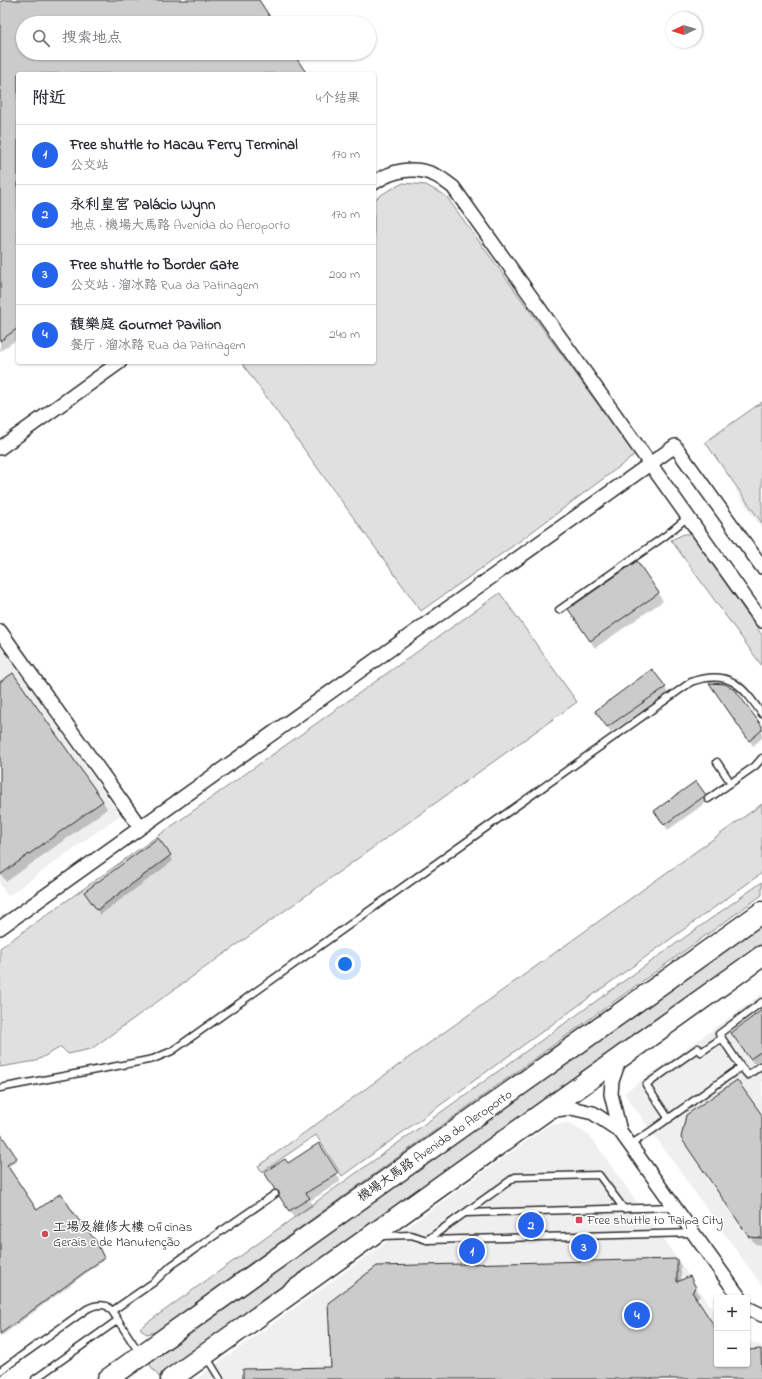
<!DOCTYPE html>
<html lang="zh">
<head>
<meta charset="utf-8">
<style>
	:root { --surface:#fff; --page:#f7f7f7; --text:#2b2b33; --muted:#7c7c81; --line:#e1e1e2; --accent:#2563eb }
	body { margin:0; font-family:"Indie Flower","LXGW WenKai TC",sans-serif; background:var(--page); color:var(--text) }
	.controls { position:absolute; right:12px; bottom:12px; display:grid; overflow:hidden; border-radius:4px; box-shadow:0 1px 3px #0004 }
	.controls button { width:36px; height:36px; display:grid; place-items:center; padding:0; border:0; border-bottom:1px solid var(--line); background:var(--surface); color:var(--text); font:20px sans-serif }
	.compass { position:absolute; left:666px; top:12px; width:36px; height:36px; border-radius:50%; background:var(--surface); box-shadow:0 1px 3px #0004; rotate:266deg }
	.you { position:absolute; left:345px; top:964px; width:14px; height:14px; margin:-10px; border:3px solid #fff; border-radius:50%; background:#1a73e8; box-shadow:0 0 0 6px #1a73e833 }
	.badge { display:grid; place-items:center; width:26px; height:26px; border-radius:50%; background:var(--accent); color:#fff; font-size:13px; font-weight:700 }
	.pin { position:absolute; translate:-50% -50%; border:2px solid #fff; box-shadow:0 1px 4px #0006 }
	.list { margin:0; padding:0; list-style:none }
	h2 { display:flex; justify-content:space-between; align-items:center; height:52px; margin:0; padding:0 16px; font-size:17px }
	h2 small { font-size:13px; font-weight:400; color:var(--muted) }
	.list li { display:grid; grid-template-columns:26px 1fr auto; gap:12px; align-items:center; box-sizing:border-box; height:60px; padding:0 16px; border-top:1px solid var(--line) }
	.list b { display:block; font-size:15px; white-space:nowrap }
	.list p { margin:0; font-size:13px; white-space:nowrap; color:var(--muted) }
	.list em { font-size:13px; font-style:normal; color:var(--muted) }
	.icon { flex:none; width:22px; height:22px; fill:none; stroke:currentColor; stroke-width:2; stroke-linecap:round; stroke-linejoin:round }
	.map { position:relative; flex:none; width:762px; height:1379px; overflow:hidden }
	.search { position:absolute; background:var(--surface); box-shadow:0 1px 3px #0004; left:16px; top:16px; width:360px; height:44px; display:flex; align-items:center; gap:10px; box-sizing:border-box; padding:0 14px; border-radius:22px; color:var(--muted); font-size:15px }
	.panel { position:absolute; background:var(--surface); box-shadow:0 1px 3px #0004; left:16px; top:72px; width:360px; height:292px; border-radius:4px }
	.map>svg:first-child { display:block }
	.built { fill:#efefef }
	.green { fill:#e0e0e0; stroke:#868686 }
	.shadow { fill:#0003 }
	.building { fill:#cbcbcb; stroke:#2b2b2b }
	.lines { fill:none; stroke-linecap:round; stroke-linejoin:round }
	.service-casing { stroke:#2b2b2b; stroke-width:9 }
	.minor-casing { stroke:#2b2b2b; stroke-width:16 }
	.primary-casing { stroke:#2b2b2b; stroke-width:23 }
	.service { stroke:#fff; stroke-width:6 }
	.minor { stroke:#fff; stroke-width:13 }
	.primary { stroke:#fff; stroke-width:20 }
	.poi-dot { fill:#d1495b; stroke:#fff; stroke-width:1.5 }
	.labels { text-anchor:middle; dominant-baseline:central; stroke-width:3; stroke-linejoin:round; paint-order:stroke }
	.street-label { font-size:13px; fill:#2b2b2b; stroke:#fff }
	.poi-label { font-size:13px; fill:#2b2b2b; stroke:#fff; text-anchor:start }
</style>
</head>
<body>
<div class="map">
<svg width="762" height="1379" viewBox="0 0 762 1379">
	<rect width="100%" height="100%" fill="#fff"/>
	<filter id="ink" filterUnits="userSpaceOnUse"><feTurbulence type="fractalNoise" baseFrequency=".025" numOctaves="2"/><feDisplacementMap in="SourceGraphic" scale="8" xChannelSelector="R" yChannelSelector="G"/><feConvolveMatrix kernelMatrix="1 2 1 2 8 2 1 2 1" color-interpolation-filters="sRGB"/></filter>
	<g filter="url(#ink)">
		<!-- built -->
		<g class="built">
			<polygon points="762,472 762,529 735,490"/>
			<polygon points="0,646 120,815 8,896 0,885"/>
			<polygon points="762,994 762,1286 624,1093"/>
			<polygon points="568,1123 590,1136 717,1315 717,1364 747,1364 747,1340 762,1346 762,1379 196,1379 549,1125"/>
		</g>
		<!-- green -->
		<g class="green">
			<polygon points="403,183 426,185 446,196 635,455 517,543 421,611 241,362 374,362 374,200 384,193"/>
			<polygon points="762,402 762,523 705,442"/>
			<polygon points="684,534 690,534 694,538 762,635 762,666 671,540"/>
			<polygon points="500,593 577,702 91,1049 68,1054 61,1047 36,1061 0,1067 0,948"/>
			<polygon points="762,804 762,873 342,1176 316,1135 262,1172 258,1166"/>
			<polygon points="762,882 762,895 155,1332 146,1334 140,1328"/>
			<polygon points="762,925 762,947 159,1377 147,1361"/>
		</g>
		<!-- shadow -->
		<g class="shadow">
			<polygon points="5,0 258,0 273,23 23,23 23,53 292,53 306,74 18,74 18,339 0,351 0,4"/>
			<polygon points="637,562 663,601 595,648 569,610"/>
			<polygon points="0,679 103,801 107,809 6,882 0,873"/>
			<polygon points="665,687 668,693 611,732 599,716"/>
			<polygon points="713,688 762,728 762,738 753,746"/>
			<polygon points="705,796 708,801 668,830 659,817"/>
			<polygon points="158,839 173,861 100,915 88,898"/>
			<polygon points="762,1012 762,1059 754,1064 736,1039"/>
			<polygon points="762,1117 762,1245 755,1244 687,1145"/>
			<polygon points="5,1142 18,1161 8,1167 37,1211 74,1215 97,1245 104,1260 0,1337 0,1145"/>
			<polygon points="318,1145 341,1181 310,1201 313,1206 294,1218 270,1180 288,1164"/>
			<polygon points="677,1260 681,1267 681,1281 689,1277 700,1296 696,1300 714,1328 717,1325 717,1364 747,1364 747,1351 760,1350 762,1353 762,1379 244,1379 332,1368"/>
		</g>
		<!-- building -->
		<g class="building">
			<polygon points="4,0 259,0 274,23 23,23 23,53 293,53 307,74 18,74 18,328 0,341 0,2"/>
			<polygon points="637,561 659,593 590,641 568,609"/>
			<polygon points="652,669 666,687 607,727 595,711"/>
			<polygon points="13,673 103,801 0,875 0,682"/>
			<polygon points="709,683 725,684 736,691 762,726 762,730 749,741"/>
			<polygon points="696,781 706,795 664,825 654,811"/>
			<polygon points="158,838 171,855 97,910 84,892"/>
			<polygon points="762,1010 762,1051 750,1059 731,1033"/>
			<polygon points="737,1080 762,1115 762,1238 749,1237 681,1138 686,1115"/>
			<polygon points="0,1133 17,1158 7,1165 37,1210 61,1193 74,1214 96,1241 104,1258 0,1334"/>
			<polygon points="319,1143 338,1173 306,1193 310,1198 289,1211 279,1196 279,1192 275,1190 264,1172 285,1159 288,1163"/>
			<polygon points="677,1259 677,1282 690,1276 696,1288 692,1292 717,1330 717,1364 747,1364 747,1350 761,1349 762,1379 243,1379 243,1369 331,1367 328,1303 377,1266"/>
		</g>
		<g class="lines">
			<!-- service casing -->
			<g class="service-casing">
				<g id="service">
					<polyline points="559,610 665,536 688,517"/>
					<polyline points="717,762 731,783"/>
					<polyline points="708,799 755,766 762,758"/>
					<polyline points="762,1002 719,1034 741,1067 748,1075 762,1065"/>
					<path d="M 0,1088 L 133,1063 L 153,1059 L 172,1051 L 691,682 C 729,669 742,685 762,714"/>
					<polyline points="669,1119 646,1085 698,1048 701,1052 722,1038"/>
					<polyline points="630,1145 651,1131 741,1067"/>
					<polyline points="465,1213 675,1207"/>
					<polyline points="382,1236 411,1235 427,1240 693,1233"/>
					<polyline points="427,1240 515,1177 599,1175 624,1209"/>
					<polyline points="112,1311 154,1282 172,1265 275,1194"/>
					<polyline points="206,1356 220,1379"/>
					<path d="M 0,1371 L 87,1309 C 94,1305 99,1304 107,1306 L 112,1311 L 140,1354"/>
					<polyline points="35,1379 118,1320"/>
				</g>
			</g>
			<!-- minor casing -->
			<g class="minor-casing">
				<g id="minor">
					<path d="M 374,183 C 392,170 416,165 437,176 C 443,179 448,184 453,187 L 762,621"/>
					<polyline points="0,448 120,362"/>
					<polyline points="0,631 140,827"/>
					<polyline points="0,928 675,446 762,567"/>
					<polyline points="620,1058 612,1081 611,1094 620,1131 740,1298"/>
					<polyline points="548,1111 571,1108 593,1113 620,1131"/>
					<polyline points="747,1308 762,1315"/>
				</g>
			</g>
			<!-- primary casing -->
			<g class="primary-casing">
				<g id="primary">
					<polyline points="108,1379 762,912"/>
					<polyline points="171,1379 762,956"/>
				</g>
			</g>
			<!-- service -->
			<use href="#service" class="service"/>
			<!-- minor -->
			<use href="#minor" class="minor"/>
			<!-- primary -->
			<use href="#primary" class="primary"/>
		</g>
	</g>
	<!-- markers -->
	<g class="poi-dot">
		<rect x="575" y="1216" width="8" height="8" rx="2"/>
		<circle cx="45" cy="1234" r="4"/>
	</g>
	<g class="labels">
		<!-- street labels -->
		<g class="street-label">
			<text transform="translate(435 1146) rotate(-35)">機場大馬路 Avenida do Aeroporto</text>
		</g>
		<!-- poi labels -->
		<g class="poi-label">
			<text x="587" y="1220">Free shuttle to Taipa City</text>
			<text x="53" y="1227">工場及維修大樓 Oficinas<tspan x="53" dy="15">Gerais e de Manutenção</tspan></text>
		</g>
	</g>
</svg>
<div class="controls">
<button>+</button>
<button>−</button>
</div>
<svg class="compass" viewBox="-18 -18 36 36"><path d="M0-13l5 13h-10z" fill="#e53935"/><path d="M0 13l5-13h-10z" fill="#7c7c81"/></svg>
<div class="you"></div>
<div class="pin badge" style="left:472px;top:1251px">1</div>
<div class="pin badge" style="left:531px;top:1225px">2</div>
<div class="pin badge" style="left:584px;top:1247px">3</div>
<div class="pin badge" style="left:637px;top:1315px">4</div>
<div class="search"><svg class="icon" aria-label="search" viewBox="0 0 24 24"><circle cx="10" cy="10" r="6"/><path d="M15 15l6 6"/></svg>搜索地点</div>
<section class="panel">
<h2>附近<small>4个结果</small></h2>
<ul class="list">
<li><span class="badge">1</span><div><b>Free shuttle to Macau Ferry Terminal</b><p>公交站</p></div><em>170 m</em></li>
<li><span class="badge">2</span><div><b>永利皇宮 Palácio Wynn</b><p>地点 · 機場大馬路 Avenida do Aeroporto</p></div><em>170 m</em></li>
<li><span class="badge">3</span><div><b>Free shuttle to Border Gate</b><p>公交站 · 溜冰路 Rua da Patinagem</p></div><em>200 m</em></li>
<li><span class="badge">4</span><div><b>馥樂庭 Gourmet Pavilion</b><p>餐厅 · 溜冰路 Rua da Patinagem</p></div><em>240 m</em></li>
</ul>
</section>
</div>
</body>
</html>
